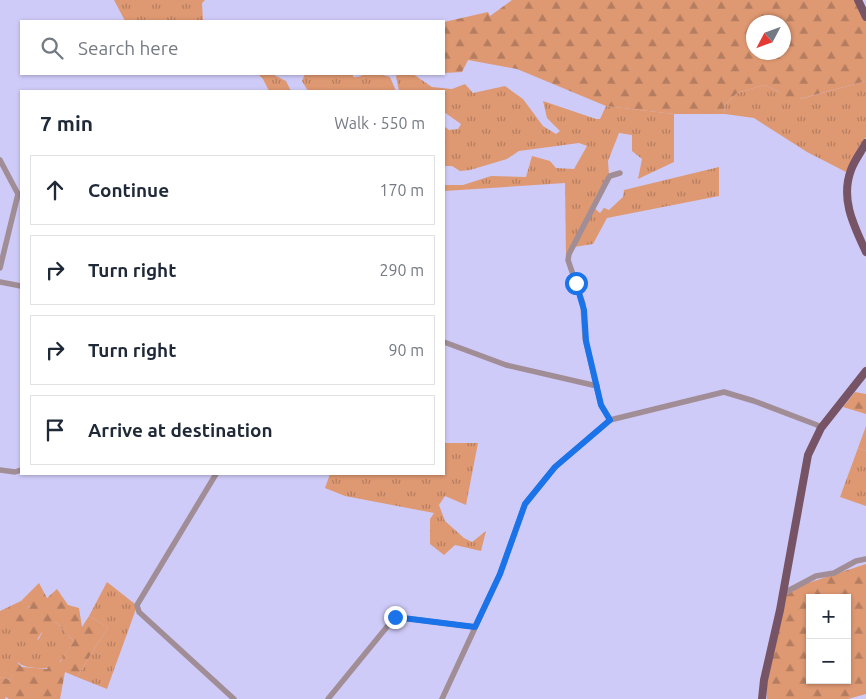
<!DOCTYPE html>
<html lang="en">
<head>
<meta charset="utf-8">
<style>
	:root { --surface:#fff; --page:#f2f2f3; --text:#1f2937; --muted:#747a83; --line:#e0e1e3 }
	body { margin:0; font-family:Ubuntu,sans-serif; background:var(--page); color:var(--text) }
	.controls { position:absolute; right:15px; bottom:15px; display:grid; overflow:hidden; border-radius:0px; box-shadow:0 1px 4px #0004 }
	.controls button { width:45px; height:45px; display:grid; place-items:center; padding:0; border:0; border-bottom:1px solid var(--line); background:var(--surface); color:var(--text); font:25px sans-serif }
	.compass { position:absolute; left:746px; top:15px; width:45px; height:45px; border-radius:50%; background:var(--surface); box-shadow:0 1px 4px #0004; rotate:229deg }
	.stop { position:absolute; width:15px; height:15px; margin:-11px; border:4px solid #1a73e8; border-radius:50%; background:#fff }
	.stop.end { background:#1a73e8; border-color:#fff; box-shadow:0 1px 5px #0008 }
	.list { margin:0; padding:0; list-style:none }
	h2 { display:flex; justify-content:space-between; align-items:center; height:65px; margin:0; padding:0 20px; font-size:21px }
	h2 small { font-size:16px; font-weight:400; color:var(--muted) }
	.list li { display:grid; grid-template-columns:32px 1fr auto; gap:15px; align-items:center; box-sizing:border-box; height:70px; margin:0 10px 10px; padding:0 10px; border:1px solid var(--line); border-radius:0px }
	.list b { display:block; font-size:19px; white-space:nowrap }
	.list em { font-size:16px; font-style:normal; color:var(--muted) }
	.icon { flex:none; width:28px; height:28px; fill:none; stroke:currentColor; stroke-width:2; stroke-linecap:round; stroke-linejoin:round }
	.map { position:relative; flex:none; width:866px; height:699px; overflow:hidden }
	.search { position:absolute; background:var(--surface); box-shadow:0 1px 4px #0004; left:20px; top:20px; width:425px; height:55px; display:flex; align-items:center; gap:12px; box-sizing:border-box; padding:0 18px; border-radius:0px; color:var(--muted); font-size:19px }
	.panel { position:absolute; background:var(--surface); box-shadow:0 1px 4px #0004; left:20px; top:90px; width:425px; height:385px; border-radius:0px }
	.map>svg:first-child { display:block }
	.grass { fill:url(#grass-tufts) }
	.forest { fill:url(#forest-firs); fill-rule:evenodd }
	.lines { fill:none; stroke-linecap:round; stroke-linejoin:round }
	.minor { stroke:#a18d96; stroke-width:5.5 }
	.major { stroke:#775465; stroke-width:8 }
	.route { stroke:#1a73e8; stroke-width:6 }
</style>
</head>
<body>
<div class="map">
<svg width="866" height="699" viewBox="0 0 866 699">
	<defs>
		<pattern id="grass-tufts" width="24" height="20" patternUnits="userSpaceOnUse" patternTransform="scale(1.25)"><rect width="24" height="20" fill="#de9872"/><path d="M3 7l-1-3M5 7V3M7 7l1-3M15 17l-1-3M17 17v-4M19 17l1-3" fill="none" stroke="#b57d60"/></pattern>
		<pattern id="forest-firs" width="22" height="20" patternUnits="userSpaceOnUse" patternTransform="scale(1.25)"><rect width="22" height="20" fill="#de9872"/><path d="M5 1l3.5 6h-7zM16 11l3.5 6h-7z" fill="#b57d60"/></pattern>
	</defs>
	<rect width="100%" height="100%" fill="#cfcbf8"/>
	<!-- grass -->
	<g class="grass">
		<polygon points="114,0 205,0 202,3 203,21 125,21"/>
		<polygon points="258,74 276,74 274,75 286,81 291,91 269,91 263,79"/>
		<path d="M 305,74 L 353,74 L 353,77 C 360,78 362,74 369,74 C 376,73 383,75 390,77 L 396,91 L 308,91 L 302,81 Z"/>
		<polygon points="398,74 413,74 432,87 452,89 465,84 473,93 505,86 523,99 543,126 556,134 560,131 547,118 543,101 596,119 600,119 606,106 674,114 674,162 638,179 642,159 632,151 632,135 619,133 608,161 609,175 593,207 600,213 604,208 609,210 623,197 624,190 719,167 719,196 607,218 593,244 574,247 566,256 565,183 444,191 444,185 463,185 491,176 526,177 532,156 550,161 556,168 574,169 587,146 579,143 519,151 507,159 470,170 460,171 452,166 444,166 444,126 449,130 458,129 461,124 444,112 444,91 399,91 396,76"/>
		<polygon points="866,81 866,137 861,144 848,173 807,152 754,118 725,114 724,106 737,93 764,85 778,91 784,97 800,99"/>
		<polygon points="444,443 478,443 466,505 445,496 439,505 445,521 464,538 472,542 486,531 481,551 455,545 444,555 430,544 430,519 434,513 345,496 325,488 330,474 444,474"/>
		<polygon points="858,448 866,451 866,506 840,497"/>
		<polygon points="107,582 135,604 136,609 107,689 77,677 108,627 89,616"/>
		<path d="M 21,601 L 30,605 L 25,611 L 38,640 L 43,631 L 56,622 L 74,641 C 63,657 59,671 36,668 C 28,667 23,667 18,662 L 10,680 L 0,677 L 0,611 Z"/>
	</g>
	<!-- forest -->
	<g class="forest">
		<path d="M 512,0 L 857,0 L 866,22 L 866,81 L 792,101 L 783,97 L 778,91 L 764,85 L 737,93 L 724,106 L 725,114 L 674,114 L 606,106 L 517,69 L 468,60 L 462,72 L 444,73 L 444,22 L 488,12 L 490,16 ZM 754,22 L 784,22 L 784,52 L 754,52 Z"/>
		<polygon points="855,392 866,394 866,414 843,407"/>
		<polygon points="866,426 866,451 858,448"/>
		<path d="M 866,564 L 866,694 L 848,699 L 767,699 L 766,688 L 786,595 L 805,584 ZM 810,598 L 847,598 L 847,680 L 810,680 Z"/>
		<polygon points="39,583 47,598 57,589 68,605 79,608 82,627 89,616 108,627 77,677 65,672 60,699 9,699 6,697 5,699 0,699 0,677 10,680 17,662 22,667 47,669 54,658 60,662 74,641 56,622 43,634 42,632 34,644 28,640 15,625 16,623 13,620 30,606 21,601"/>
	</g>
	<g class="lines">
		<!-- minor -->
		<g class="minor">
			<polyline points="0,160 18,194 0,268"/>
			<polyline points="0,282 21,286"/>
			<polyline points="444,342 506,365 597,386"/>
			<polyline points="610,420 601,405 585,338 583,304 568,260 569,254 608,179 610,176 620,173"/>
			<polyline points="0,470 15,472 21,470"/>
			<polyline points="216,474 137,605 139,612 234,699"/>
			<polyline points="782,594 816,576 834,573 856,561 866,559"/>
			<polyline points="328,699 395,617 475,627"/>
			<polyline points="442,699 500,574 525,504 555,467 610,420 724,392 754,401 817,425 821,428"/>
		</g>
		<!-- major -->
		<g class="major">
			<polyline points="858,0 866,17"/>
			<path d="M 866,143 C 861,152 854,161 851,170 C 840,199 854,226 866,252"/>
			<polyline points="762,699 764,680 780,610 808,455 821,428 866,371"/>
		</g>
	</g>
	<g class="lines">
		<!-- route -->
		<polyline class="route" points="395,617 475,627 500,574 525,504 555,467 610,420 601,405 586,341 584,310 576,283"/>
	</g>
</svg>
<div class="controls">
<button>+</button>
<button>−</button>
</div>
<svg class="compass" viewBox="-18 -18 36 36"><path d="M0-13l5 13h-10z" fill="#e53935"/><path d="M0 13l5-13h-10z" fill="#747a83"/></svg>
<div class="stop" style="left:576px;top:283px"></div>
<div class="stop end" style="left:395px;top:617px"></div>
<div class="search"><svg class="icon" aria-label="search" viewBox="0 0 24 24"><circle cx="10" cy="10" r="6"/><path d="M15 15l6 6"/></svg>Search here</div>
<section class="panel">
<h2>7 min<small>Walk · 550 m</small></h2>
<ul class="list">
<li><svg class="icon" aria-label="ahead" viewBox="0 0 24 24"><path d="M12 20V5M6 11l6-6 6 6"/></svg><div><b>Continue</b></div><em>170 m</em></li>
<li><svg class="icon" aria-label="right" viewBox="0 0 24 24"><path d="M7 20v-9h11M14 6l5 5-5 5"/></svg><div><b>Turn right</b></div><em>290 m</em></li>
<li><svg class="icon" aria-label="right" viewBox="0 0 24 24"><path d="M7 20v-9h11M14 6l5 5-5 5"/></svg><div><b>Turn right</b></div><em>90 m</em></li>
<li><svg class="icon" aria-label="arrive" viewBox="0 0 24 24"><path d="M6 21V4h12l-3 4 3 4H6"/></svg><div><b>Arrive at destination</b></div></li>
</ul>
</section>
</div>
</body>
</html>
